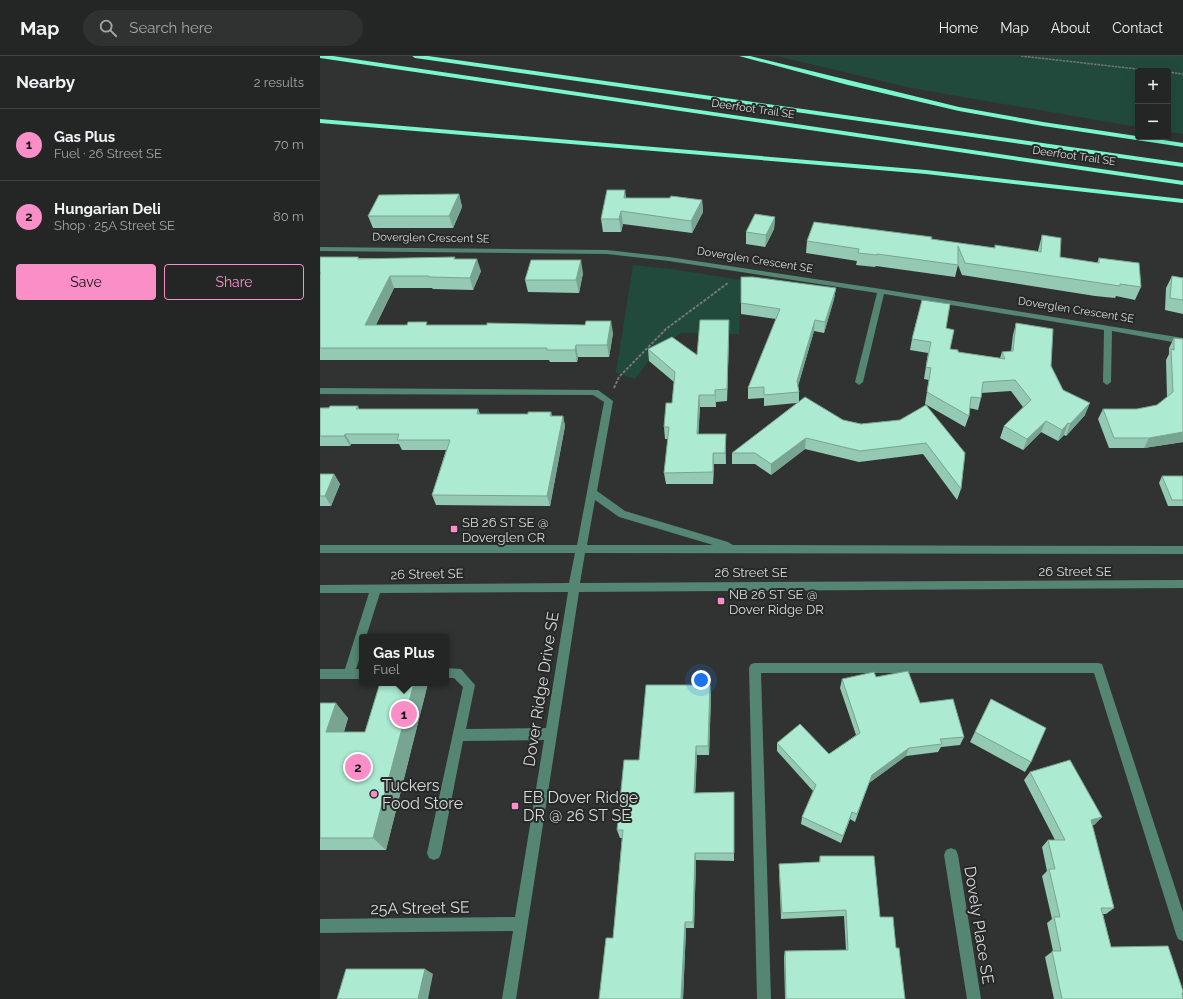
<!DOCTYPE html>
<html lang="en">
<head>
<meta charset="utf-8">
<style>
	:root { --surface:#242626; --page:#303232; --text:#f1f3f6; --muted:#a3a5a7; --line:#414343; --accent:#fa8fc7 }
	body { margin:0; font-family:Raleway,sans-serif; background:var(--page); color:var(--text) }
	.controls { position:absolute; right:12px; top:12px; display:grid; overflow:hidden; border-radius:4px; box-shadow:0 4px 16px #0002 }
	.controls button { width:36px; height:36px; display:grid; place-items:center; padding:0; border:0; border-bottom:1px solid var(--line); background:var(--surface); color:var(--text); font:20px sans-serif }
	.you { position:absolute; left:381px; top:624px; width:14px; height:14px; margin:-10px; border:3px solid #fff; border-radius:50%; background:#1a73e8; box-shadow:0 0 0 6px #1a73e833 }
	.badge { display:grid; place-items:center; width:26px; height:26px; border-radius:50%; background:var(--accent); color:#111; font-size:13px; font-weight:700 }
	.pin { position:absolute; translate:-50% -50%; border:2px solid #fff; box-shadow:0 1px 4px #0006 }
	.popup { position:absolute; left:39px; top:578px; width:90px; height:52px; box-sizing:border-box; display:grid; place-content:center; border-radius:4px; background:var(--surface); filter:drop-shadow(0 1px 3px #0005); font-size:13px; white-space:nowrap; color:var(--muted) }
	.popup b { font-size:15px; color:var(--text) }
	.popup::after { content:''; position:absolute; left:50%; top:100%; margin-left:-8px; border:8px solid transparent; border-top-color:var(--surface) }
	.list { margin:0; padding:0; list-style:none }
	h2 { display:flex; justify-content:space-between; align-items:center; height:52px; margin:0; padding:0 16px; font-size:17px }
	h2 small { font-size:13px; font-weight:400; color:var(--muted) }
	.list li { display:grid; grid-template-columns:26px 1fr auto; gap:12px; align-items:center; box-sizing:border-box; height:72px; padding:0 16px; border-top:1px solid var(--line) }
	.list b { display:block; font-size:15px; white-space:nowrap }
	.list p { margin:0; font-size:13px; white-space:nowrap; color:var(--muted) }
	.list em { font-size:13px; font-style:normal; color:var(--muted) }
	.actions { display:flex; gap:8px; padding:12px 16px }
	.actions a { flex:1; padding:9px 0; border:1px solid var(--accent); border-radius:4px; text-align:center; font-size:14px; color:var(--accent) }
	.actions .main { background:var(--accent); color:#111 }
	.icon { flex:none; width:22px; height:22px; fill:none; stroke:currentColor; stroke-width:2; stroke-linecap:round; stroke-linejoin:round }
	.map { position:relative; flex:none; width:863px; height:943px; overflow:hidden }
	header { display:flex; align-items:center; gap:24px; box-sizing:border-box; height:56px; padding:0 20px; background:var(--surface); border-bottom:1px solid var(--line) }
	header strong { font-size:19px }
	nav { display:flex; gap:22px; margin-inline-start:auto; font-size:14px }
	.search { width:280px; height:36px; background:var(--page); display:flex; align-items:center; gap:10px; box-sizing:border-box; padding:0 14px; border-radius:22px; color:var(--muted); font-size:15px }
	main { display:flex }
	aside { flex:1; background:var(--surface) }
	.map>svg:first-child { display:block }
	.green { fill:#224a3c }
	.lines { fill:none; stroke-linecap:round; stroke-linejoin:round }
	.path-far1 { stroke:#747776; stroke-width:1.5; stroke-dasharray:2.5 1; stroke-linecap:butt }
	.path { stroke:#747776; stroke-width:2; stroke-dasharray:3 1.5; stroke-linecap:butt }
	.minor { fill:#558573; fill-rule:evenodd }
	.highway { fill:#77f7cb; fill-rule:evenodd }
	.wall { fill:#94c9b4 }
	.shaded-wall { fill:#78a492 }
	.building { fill:#acead1; stroke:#78a492 }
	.poi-dot { fill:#fa8fc7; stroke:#262928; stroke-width:1.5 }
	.labels { text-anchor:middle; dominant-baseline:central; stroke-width:4; stroke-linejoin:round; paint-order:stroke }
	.far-street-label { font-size:11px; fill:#d9dbda; stroke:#262928 }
	.poi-label { font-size:13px; fill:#d9dbda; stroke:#262928; text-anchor:start }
	.street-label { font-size:13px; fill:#d9dbda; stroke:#262928 }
	.near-street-label { font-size:16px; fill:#d9dbda; stroke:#262928 }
	.near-poi-label { font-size:16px; fill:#d9dbda; stroke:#262928; text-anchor:start }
</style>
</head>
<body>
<header>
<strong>Map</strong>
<div class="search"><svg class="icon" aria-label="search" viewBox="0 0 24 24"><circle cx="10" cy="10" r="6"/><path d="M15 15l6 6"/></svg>Search here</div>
<nav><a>Home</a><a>Map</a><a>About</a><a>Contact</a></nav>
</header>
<main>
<aside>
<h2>Nearby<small>2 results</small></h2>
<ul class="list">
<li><span class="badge">1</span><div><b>Gas Plus</b><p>Fuel · 26 Street SE</p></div><em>70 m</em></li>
<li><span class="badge">2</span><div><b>Hungarian Deli</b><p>Shop · 25A Street SE</p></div><em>80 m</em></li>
</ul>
<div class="actions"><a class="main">Save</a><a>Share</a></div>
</aside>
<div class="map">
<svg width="863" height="943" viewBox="0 0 863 943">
	<rect width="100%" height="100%" fill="#303332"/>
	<!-- green -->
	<g class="green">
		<polygon points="457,0 863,0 863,78 848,76 848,15 818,15 818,71 591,32"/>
		<polygon points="313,209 351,213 421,224 419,278 361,277 332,300 315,323 296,317"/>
	</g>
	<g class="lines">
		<!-- path-far1 -->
		<g class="path-far1">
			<polyline points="701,0 835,15"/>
			<polyline points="848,16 863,18"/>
		</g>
		<!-- path -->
		<polyline class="path" points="294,332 299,321 346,273 408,227"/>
		<!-- minor -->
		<g class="minor">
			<polygon points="0,191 287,194 349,201 561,233 863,282 863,288 792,275 791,326 787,329 783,326 784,274 564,238 543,326 539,329 535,326 557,237 349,205 287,198 0,195"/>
			<path d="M 0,332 L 278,334 L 293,345 L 277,435 L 305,455 L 408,486 L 413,489 L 863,490 L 863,498 L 265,497 L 260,527 L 863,524 L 863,532 L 259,536 L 196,943 L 182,943 L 193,875 L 0,877 L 0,863 L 195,861 L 224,684 L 143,685 L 121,797 L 119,802 L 114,804 L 109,802 L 107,797 L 143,631 L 134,622 L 126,622 L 126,612 L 141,613 L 155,629 L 146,673 L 226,672 L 248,536 L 60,537 L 46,581 L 42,581 L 42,595 L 36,613 L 42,613 L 42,623 L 0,623 L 0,613 L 25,613 L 49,537 L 0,537 L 0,529 L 249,527 L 255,497 L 0,497 L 0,489 L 257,489 L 284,346 L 273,339 L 0,338 ZM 275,444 L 299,461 L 393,489 L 267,489 Z"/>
			<polygon points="435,607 778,607 782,608 863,856 863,885 858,883 856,878 774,617 441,617 451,943 437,943 429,612 431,608"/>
			<polygon points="631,792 636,794 638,799 661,943 647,943 624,799 626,794"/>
		</g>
		<!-- highway -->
		<g class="highway">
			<polygon points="0,0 13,0 863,125 863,129 0,2"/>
			<polygon points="92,0 108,0 863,107 863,111 95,2"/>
			<polygon points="419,0 430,0 639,51 723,66 863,87 863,91 723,70 639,55 528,29"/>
			<polygon points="0,63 606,114 863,143 863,147 606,118 0,67"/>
		</g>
	</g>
	<!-- wall -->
	<g class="wall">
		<polygon points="139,138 142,151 133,172 53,172 48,160"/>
		<polygon points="306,142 382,144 383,156 372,177 303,168 301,176 283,176 281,163"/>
		<polygon points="455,161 454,173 445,191 426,188 426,176"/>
		<polygon points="722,179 740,201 777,207 779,202 821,231 815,244 796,240 795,242 775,240 642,219 638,209 635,221 556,210 555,211 536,209 537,205 486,197 487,185 611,183 675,192 718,195"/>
		<polygon points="0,201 38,201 39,202 135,203 161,215 153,234 113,233 112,232 74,232 56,269 109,269 293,277 289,301 258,301 257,306 230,306 229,304 0,304"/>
		<polygon points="263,217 259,237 208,236 205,224"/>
		<polygon points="852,220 863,222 863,258 845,254 846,232"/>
		<polygon points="421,221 516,232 514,243 504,277 494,275 478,330 479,336 479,346 523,364 541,368 580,364 606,349 641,433 637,444 603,398 539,406 485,393 451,419 435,408 412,408 412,397 477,347 444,350 444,342 428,343 428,332 456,263 421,258"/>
		<polygon points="696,267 731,310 743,334 765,359 746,380 744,379 738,385 721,376 703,394 680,382 684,370 703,351 691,335 661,337 661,342 658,354 649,352 649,360 645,371 605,348 609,324 604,323 608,297 590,294 592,283 626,272 630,293 638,296 680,302 682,296 691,295 693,279"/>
		<polygon points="409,276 407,345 396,346 396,351 380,351 378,378 406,390 406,408 394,408 393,428 346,428 344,417 348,383 345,383 344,371 352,347 354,326 329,305 328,293 377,299"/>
		<polygon points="854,282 863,386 824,392 789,392 778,363 783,353 817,353 837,349 847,341 846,304 849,298 849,292"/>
		<polygon points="38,350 39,353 158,353 160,358 208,358 231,356 232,360 243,360 245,370 230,450 116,449 112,439 126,394 82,394 79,388 31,388 30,390 0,390 0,352"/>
		<polygon points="0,418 14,418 20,428 11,450 0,450"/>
		<polygon points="842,420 863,420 863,450 848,450 839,427"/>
		<polygon points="556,621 600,647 644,681 640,689 621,691 618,696 586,700 549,727 535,766 530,763 521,787 481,768 482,761 493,735 457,695 457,687 509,698 536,679 520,632 522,623"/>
		<polygon points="60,627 108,627 66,794 0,794 0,647 28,662 24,676 45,676"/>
		<polygon points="390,629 391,639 389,699 377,699 375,737 414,736 414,805 376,804 374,872 366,872 363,943 279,943 293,882 302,782 300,782 297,774 319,704"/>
		<polygon points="671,643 711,706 705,716 650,686"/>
		<polygon points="710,716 782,761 774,769 772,769 794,852 786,858 783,858 791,891 863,937 862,938 863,943 734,943 725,901 733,895 727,867 732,863 722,820 727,815 722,791 728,784 735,784 704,724"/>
		<polygon points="500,800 560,861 576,892 585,943 465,943 464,901 465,895 526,894 524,860 461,863 459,814 459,808 499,806"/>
	</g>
	<!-- shaded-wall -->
	<g class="shaded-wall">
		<polygon points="305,134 307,146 304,142"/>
		<polygon points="139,138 142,151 133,172 129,160"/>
		<polygon points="382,144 383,156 372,177 371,165"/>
		<polygon points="301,155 303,168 301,176 299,163"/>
		<polygon points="455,161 454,173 445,191 446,179"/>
		<polygon points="157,203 161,215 153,234 150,222"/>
		<polygon points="261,204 263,217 259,237 256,224"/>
		<polygon points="70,220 74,232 50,281 45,269"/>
		<polygon points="516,232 514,243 504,277 505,266"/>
		<polygon points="409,264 409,276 407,345 407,333"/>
		<polygon points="495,264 494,275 476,336 477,325"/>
		<polygon points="291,265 293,277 289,301 287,289"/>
		<polygon points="256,289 258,301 257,306 255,294"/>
		<polygon points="395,334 396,346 396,351 395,339"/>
		<polygon points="379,339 380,351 378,390 377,378"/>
		<polygon points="770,347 765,359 746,380 750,368"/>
		<polygon points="158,353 162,364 157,358"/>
		<polygon points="243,360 245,370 230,450 227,440"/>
		<polygon points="726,365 721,376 703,394 707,383"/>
		<polygon points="748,367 744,379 738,385 742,374"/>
		<polygon points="863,376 863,386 824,392 829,382"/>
		<polygon points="25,378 31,388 30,390 24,380"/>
		<polygon points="406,378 406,408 405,397"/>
		<polygon points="486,382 485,393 451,419 451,408"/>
		<polygon points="393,397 394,408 393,428"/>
		<polygon points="14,418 20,428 11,450 5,440"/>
		<polygon points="94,627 108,627 66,794 53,782"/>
		<polygon points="390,629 391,639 389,699 388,690"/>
		<polygon points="16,647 28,662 19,690 6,676"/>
		<polygon points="376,690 377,699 375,746 374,737"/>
		<polygon points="589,692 586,700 549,727 535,766 552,719"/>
		<polygon points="532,756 530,763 521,787 523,780"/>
		<polygon points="782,761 774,769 764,772 771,764"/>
		<polygon points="375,797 376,804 374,872 373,866"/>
		<polygon points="365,866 366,872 363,943 361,943"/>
		<polygon points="105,913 113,918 108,943 98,943"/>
	</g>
	<!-- building -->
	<g class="building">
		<polygon points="287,134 305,134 304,142 350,142 351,140 382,144 371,165 301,155 299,163 281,163"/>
		<polygon points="139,138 129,160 48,160 59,139"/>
		<polygon points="435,158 455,161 446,179 426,176"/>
		<polygon points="494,166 612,181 611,183 675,192 675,189 721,196 722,179 741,182 740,201 779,207 779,202 819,207 821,231 800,228 800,230 780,227 645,207 638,190 638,209 557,198 557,199 538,197 539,193 487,185"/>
		<polygon points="0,201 38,201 38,203 135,201 134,203 157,203 150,222 109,221 109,220 70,220 45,269 87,269 88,266 107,266 106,269 167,269 167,267 265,269 266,265 291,265 287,289 256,289 255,294 227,294 227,292 0,292 0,218 1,217 0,217"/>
		<polygon points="211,204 261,204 256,224 205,224"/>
		<polygon points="852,220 863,222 863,244 850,242"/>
		<polygon points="421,221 433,221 516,232 505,266 495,264 477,325 479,336 444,339 444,331 428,332 460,253 421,247"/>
		<polygon points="602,244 630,248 626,272 634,274 630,293 638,294 638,296 685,303 682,296 693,295 696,267 733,273 731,310 743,334 770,347 750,368 748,367 742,374 726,365 707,383 684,370 711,344 695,324 663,326 661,342 651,341 649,360 607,336 611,312 606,311 611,286 592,283"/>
		<polygon points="380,264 409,264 407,333 395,334 395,339 379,339 377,378 406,378 405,397 393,397 393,416 344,417 349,371 344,371 346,347 352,347 355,316 328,293 352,281 377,299"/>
		<polygon points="854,282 863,283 863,376 829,382 794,382 783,353 817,353 837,349 853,336 851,293 854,294"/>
		<polygon points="485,341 523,364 541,368 580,364 606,349 645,397 641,433 606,387 540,395 486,382 451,408 435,397 412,397"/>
		<polygon points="10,350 38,350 36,353 158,353 157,358 208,358 208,356 231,356 230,360 243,360 227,440 112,439 130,384 77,384 79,378 25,378 24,380 0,380 0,352 9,352"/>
		<polygon points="0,418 14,418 5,440 0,440"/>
		<polygon points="842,420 863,420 863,444 852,444"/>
		<polygon points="588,615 600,647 633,643 644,681 620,683 622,688 589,692 552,719 537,758 532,756 523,780 482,761 496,729 457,687 480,668 509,698 540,677 522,623 554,616 556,621"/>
		<polygon points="60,627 94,627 53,782 0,782 0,647 16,647 6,676 45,676"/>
		<polygon points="326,629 390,629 388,690 376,690 374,737 414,736 414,797 375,797 373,866 365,866 361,943 279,943 286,882 293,882 303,774 297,774 304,704 319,704"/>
		<polygon points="671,643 726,672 711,706 655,676"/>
		<polygon points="750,704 782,761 771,764 794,852 781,852 791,891 848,890 863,935 863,937 862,937 863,943 742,943 732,895 741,895 734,861 740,861 729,813 735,813 728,784 745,784 710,716"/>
		<polygon points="500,800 554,800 560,861 573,861 576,892 579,892 585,943 466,943 465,895 528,894 526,854 462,857 459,808 500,806"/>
		<polygon points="26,913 105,913 98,943 17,943"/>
	</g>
	<!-- markers -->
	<g class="poi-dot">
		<rect x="130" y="469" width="8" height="8" rx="2"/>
		<rect x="397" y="541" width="8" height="8" rx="2"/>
		<circle cx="54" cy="738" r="4"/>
		<rect x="191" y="746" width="8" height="8" rx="2"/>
	</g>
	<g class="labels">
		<!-- far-street labels -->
		<g class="far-street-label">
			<text transform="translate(433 53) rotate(8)">Deerfoot Trail SE</text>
			<text transform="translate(754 100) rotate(8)">Deerfoot Trail SE</text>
			<text transform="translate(111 182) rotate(1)">Doverglen Crescent SE</text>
			<text transform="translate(435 204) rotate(9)">Doverglen Crescent SE</text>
			<text transform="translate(756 254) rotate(9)">Doverglen Crescent SE</text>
		</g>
		<!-- poi labels -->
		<g class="poi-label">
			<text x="142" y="466">SB 26 ST SE @<tspan x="142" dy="15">Doverglen CR</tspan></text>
			<text x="409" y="538">NB 26 ST SE @<tspan x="409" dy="15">Dover Ridge DR</tspan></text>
		</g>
		<!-- street labels -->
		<g class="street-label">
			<text x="755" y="515">26 Street SE</text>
			<text x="431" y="516">26 Street SE</text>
			<text transform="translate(107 518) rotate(-1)">26 Street SE</text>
		</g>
		<!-- near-street labels -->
		<g class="near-street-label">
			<text transform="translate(221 633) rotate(-81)">Dover Ridge Drive SE</text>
			<text transform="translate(100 852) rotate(-1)">25A Street SE</text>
			<text transform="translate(659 869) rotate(81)">Dovely Place SE</text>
		</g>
		<!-- near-poi labels -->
		<g class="near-poi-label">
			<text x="62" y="729">Tuckers<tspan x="62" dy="18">Food Store</tspan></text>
			<text x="203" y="741">EB Dover Ridge<tspan x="203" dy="18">DR @ 26 ST SE</tspan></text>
		</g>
	</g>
</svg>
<div class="controls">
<button>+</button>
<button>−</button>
</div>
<div class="you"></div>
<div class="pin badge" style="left:84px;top:658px">1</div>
<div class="popup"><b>Gas Plus</b>Fuel</div>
<div class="pin badge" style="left:38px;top:711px">2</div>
</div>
</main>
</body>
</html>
